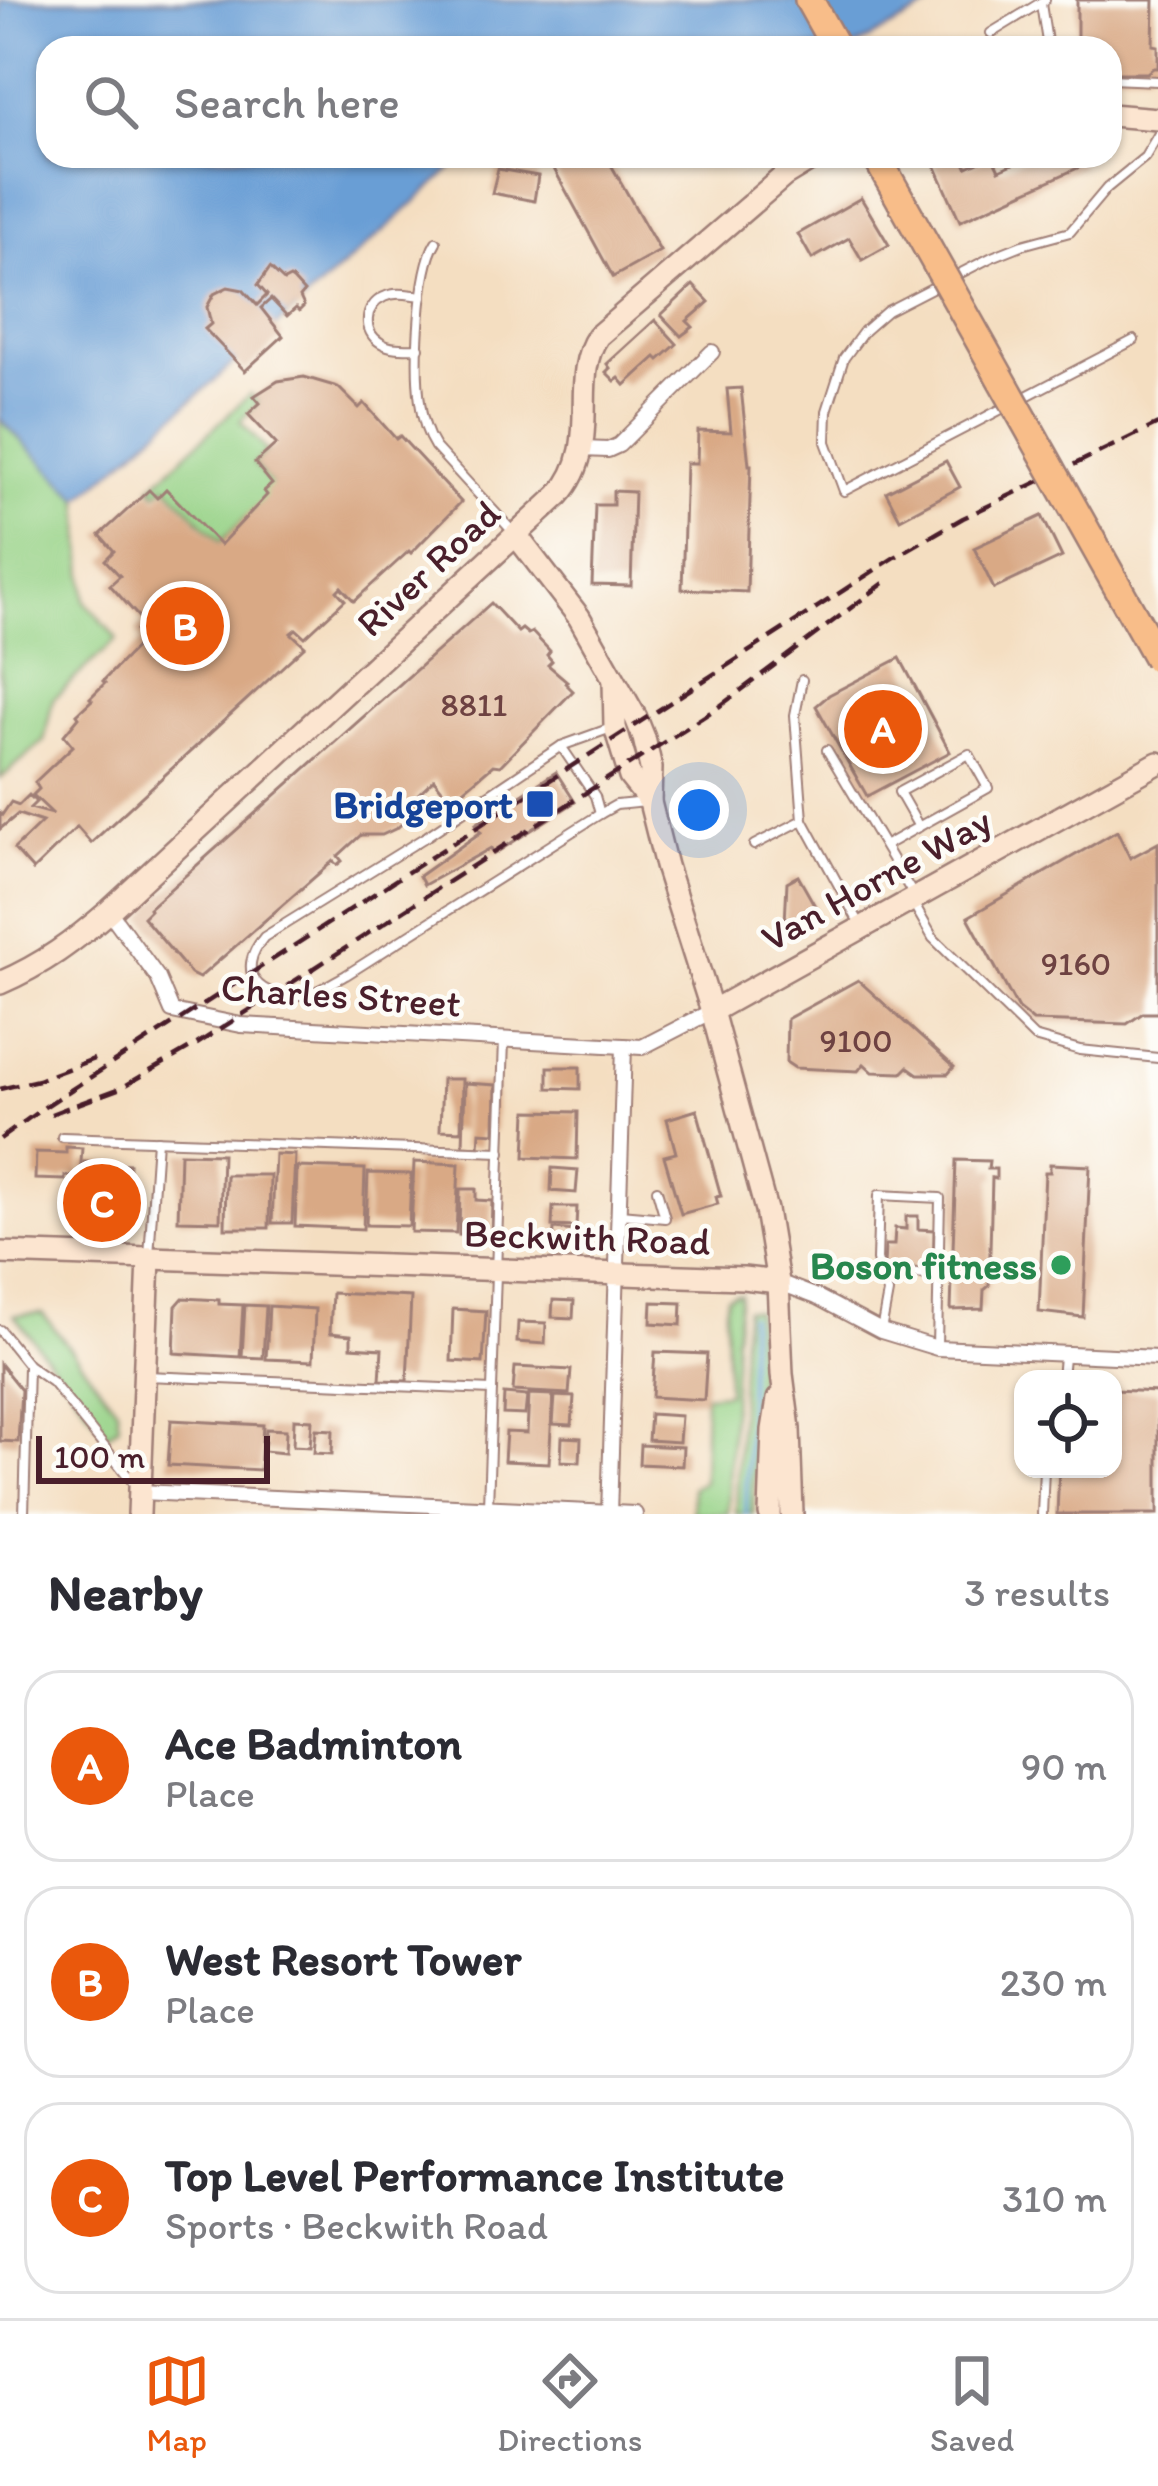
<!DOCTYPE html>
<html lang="en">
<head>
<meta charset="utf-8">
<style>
	:root { --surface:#fff; --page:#f7f7f7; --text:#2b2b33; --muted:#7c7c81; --line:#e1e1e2; --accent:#ea580c }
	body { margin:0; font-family:Itim,sans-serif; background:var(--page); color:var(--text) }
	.controls { position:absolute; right:36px; bottom:36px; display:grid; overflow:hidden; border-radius:24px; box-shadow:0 3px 9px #0004 }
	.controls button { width:108px; height:108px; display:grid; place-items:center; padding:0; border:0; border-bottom:3px solid var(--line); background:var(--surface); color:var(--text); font:60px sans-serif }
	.scale { position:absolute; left:36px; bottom:30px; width:234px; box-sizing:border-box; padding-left:12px; border:6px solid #4a1f2b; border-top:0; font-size:33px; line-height:42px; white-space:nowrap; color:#4a1f2b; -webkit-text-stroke:9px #fdfcf7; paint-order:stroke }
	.you { position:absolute; left:699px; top:810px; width:42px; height:42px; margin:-30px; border:9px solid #fff; border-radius:50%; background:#1a73e8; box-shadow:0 0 0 18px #1a73e833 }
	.badge { display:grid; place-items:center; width:78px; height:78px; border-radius:50%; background:var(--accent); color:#fff; font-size:39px; font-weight:700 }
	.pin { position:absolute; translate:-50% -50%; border:6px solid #fff; box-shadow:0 3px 12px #0006 }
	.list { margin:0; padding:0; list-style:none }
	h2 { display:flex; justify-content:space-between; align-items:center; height:156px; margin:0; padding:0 48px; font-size:51px }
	h2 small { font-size:39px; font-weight:400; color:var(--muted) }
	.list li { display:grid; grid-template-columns:78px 1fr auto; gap:36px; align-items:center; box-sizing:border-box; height:192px; margin:0 24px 24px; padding:0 24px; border:3px solid var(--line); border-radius:36px }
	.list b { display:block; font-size:45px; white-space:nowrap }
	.list p { margin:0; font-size:39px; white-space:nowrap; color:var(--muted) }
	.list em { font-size:39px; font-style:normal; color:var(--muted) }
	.icon { flex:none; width:66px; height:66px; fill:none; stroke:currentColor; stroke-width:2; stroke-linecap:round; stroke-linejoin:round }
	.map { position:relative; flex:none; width:1158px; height:1514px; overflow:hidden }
	.search { position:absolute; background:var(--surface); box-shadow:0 3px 9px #0004; left:36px; right:36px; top:36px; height:132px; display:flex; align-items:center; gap:30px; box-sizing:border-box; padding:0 42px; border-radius:36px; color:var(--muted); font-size:45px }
	.sheet { height:804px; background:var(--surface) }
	nav { display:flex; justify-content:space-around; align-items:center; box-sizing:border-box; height:168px; border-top:3px solid var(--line); background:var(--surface); font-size:33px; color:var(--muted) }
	nav a { display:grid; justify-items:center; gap:6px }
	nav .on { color:var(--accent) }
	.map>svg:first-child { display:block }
	.green { fill:#96d286; stroke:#707858; stroke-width:3 }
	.water { fill:#699ed5; stroke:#5a5e80; stroke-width:3 }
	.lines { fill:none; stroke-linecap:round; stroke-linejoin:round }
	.stream { stroke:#699ed5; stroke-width:4.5 }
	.building { fill:#d9a985 }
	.lane-casing { stroke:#9f7e76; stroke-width:12 }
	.street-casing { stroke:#9f7e76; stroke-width:18 }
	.secondary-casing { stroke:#9f7e76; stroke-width:26 }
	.highway-casing { stroke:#9f7e76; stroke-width:32 }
	.lane { stroke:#fff; stroke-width:8 }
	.street { stroke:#fff; stroke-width:14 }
	.secondary { stroke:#fce5d0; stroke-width:21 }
	.highway { stroke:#f8bd89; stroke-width:27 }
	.rail { stroke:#4a1f2b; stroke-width:4.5; stroke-dasharray:18 9; stroke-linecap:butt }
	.highway-bridge-casing { stroke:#9f7e76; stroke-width:32; stroke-linecap:butt }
	.highway-bridge { stroke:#f8bd89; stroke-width:27 }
	.transit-dot { fill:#1a4fb4; stroke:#fdfcf7; stroke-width:4.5 }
	.leisure-dot { fill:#2e9e5b; stroke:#fdfcf7; stroke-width:4.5 }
	.labels { text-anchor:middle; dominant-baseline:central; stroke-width:9; stroke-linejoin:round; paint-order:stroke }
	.number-label { font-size:33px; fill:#6e4242 }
	.street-label { font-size:39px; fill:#4a1f2b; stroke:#fdfcf7 }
	.transit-label { font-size:39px; font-weight:bold; fill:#164399; stroke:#fdfcf7; text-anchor:end }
	.leisure-label { font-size:39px; font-weight:bold; fill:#27864d; stroke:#fdfcf7; text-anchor:end }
</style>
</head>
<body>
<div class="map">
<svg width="1158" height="1514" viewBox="0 0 1158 1514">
	<rect width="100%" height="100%" fill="#fdfcf7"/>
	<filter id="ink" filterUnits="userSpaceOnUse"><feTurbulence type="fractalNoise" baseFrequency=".00833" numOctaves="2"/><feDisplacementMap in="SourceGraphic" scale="24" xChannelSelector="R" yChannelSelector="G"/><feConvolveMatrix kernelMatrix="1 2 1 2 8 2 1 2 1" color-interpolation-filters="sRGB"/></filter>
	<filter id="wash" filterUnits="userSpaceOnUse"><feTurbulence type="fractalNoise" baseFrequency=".004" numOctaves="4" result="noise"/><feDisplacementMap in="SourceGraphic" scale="48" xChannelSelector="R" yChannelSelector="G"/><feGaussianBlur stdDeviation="2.7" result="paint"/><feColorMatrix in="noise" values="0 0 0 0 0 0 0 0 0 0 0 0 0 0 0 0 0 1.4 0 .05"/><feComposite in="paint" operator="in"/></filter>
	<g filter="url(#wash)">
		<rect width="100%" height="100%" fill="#f4dec1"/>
		<!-- green -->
		<g class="green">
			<polygon points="250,394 259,403 240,421 267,451 254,464 273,485 270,495 220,542 166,485 157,493 151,487"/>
			<polygon points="0,419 80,499 85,601 117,639 53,699 44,741 0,779"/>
			<polygon points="734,1294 740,1294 735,1338 728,1514 693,1514 692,1488 703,1482 705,1395 727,1393 725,1309 727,1297"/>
			<polygon points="746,1309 756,1310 758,1364 753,1514 736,1514 742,1338"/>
			<polygon points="42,1313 117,1408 119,1425 107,1435 14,1315"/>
		</g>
		<!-- water -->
		<polygon class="water" points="0,0 942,0 853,48 48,48 48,156 465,156 398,218 80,499 0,419"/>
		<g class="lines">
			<!-- stream -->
			<polyline class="stream" points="746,1514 750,1316"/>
		</g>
		<g id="blocks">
			<!-- building -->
			<g class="building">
				<polygon points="1077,0 1154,0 1153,45 1158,46 1158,68 1153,68 1147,73 1110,73 1110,48 1077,48"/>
				<polygon points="547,156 606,156 660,251 613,277"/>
				<polygon points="955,156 962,156 967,167 992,156 999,170 1031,156 1078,156 1082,166 960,221 935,165"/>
				<polygon points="498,169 538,176 534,201 492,193"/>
				<polygon points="861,198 889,245 862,260 849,238 812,259 798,234"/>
				<polygon points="270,268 284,281 290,278 293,280 304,292 300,297 304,306 299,311 296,308 287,316 271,299 261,308 283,336 245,371 205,329 211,324 207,307 214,294 228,287 243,290 257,305 267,295 258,285"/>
				<polygon points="693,285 709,302 687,321 693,327 681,336 661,315"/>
				<polygon points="655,320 677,344 659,360 656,357 625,385 619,378 615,381 606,372 610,368 607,364"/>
				<polygon points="304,377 338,387 359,408 364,403 396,439 400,436 461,502 411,553 409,551 354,601 341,587 337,591 345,600 305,637 296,629 291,633 305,646 91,843 77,827 33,870 14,849 42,822 18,814 0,829 0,813 2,815 11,802 19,805 29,795 36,802 30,808 53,814 33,795 39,789 35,782 73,746 64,735 79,717 77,714 92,700 90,698 105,683 103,681 142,641 136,631 144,623 110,585 120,576 105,560 114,551 100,535 149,490 157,498 166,489 220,545 267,495 264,491 272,484 255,463 276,444 248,414 260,403 254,396 278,381"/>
				<polygon points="741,388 749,465 751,465 747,592 682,589 686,463 697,463 698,431 731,432 727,389"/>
				<polygon points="946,461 960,487 900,519 886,492"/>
				<polygon points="613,491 634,492 631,586 592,585 595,505 613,505"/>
				<polygon points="1042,516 1062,557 994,589 974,548"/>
				<polygon points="491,603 518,632 522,629 528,634 532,632 550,651 547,655 552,661 548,665 567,681 565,683 573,691 500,766 493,765 451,801 434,779 414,798 420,807 397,828 382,835 361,835 338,856 342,861 337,865 333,861 199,978 191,974 143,917 150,910 149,908"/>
				<polygon points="900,658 950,752 867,796 816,706 829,695"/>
				<polygon points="556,772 575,802 494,854 491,848 424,885 419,876 481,832 476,824"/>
				<polygon points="1117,831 1130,858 1158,843 1158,1013 1143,1013 1127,1024 1033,1021 1018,1009 968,917"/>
				<polygon points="798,876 815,906 785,923 787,882"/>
				<polygon points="858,980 954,1067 948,1074 918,1074 908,1067 902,1073 873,1072 864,1064 858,1071 795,1068 786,1062 787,1019"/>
				<polygon points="548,1067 580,1067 580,1089 548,1088"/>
				<polygon points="442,1079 462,1079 461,1131 440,1130"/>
				<polygon points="465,1083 496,1085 495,1133 480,1132 479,1147 463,1146"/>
				<polygon points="697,1110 721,1196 716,1197 718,1204 681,1214 664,1156 676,1153 667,1119"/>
				<polygon points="527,1111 578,1112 577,1159 525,1157"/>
				<polygon points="66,1147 82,1148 80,1177 65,1176 65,1180 35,1179 36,1152 66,1153"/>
				<polygon points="180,1153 222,1154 220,1221 178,1220"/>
				<polygon points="275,1154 295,1155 292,1223 272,1223"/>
				<polygon points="956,1160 989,1161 988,1169 996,1169 996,1179 992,1178 989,1286 984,1290 983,1309 951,1310"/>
				<polygon points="84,1162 129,1164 127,1217 82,1215"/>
				<polygon points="414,1162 459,1164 456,1233 411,1232"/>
				<polygon points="1050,1164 1090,1166 1083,1317 1039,1312 1045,1172 1050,1172"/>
				<polygon points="297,1167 365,1169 363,1229 295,1226"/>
				<polygon points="552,1168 578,1170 576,1193 551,1191"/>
				<polygon points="368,1173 411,1174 409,1226 366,1225"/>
				<polygon points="226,1175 270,1175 269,1228 225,1228"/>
				<polygon points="460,1189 476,1189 476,1200 492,1201 491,1237 459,1235"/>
				<polygon points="553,1207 577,1207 576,1227 552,1226"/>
				<polygon points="906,1216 918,1216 918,1229 934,1230 933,1269 884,1267 885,1245 894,1245 895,1228 906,1229"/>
				<polygon points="554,1229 576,1231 575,1251 553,1249"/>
				<polygon points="332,1293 411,1297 407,1381 380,1380 382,1349 351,1347 351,1335 330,1333"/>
				<polygon points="183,1298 219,1300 219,1304 243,1305 240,1357 174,1353 176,1306"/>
				<polygon points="553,1300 574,1301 573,1318 552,1317"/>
				<polygon points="652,1302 682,1303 681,1325 651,1323"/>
				<polygon points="245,1305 266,1306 263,1358 242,1357"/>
				<polygon points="269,1306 315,1309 313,1361 266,1359"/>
				<polygon points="453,1309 486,1311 483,1363 451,1361"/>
				<polygon points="518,1322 546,1323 545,1344 517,1342"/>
				<polygon points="655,1352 707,1354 704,1400 652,1397"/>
				<polygon points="0,1364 21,1390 18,1442 0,1441"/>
				<polygon points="515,1367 571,1370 569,1394 513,1391"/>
				<polygon points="1113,1390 1158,1392 1158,1514 1057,1514 1059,1469 1113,1469"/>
				<polygon points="504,1394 527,1396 525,1415 503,1414"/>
				<polygon points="529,1394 553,1395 549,1463 504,1461 506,1432 527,1433"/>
				<polygon points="555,1396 574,1397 572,1425 553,1424"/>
				<polygon points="650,1414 681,1416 679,1442 648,1440"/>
				<polygon points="294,1419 312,1420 310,1447 293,1446"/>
				<polygon points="171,1420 263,1425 260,1470 168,1465"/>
				<polygon points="266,1429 286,1430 285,1453 264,1451"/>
				<polygon points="316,1429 333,1430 332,1454 314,1453"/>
				<polygon points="562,1437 581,1438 580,1462 561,1461"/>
				<polygon points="640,1445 683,1447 682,1466 639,1464"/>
			</g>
		</g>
	</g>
	<g filter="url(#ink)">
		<use href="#blocks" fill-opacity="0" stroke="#9f7e76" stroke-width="3"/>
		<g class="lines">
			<!-- lane casing -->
			<g class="lane-casing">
				<g id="lane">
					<polyline points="1041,4 1048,48"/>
					<polyline points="991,33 1045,0"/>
					<polyline points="1110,79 1158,81"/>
					<path d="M 436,242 C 418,271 415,367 420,402 C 422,419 426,433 435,447 L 515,534"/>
					<polyline points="1134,340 844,491 826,442 827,411 844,358 864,331 887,311 992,257 1022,245 1070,232 1107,188 1145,157 1158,135"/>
					<path d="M 419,348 C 407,348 392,350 381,343 C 362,332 364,306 384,297 C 396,291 410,295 422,296"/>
					<polyline points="802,680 795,715 803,820"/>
					<path d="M 614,727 L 561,746 L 427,836 L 264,937 C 234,973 259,999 301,995 C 316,994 333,982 346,975 L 600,814 L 616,805 L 646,802"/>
					<polyline points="561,746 595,796 600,814"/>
					<polyline points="827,750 914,896"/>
					<polyline points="754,845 803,820 861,926"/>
					<polyline points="886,845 988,788 969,754 899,792 919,827"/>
					<polyline points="912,901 933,938 1034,1037 1080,1050 1158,1058"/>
					<polyline points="62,1137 501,1152"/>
					<polyline points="620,1214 665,1218 657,1190"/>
					<polyline points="149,1256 157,1140"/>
					<polyline points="878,1269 940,1277"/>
					<polyline points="0,1330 28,1365 52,1382 136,1486"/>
					<polyline points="881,1331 888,1293 877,1260 879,1195 940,1198 937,1347"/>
					<polyline points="146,1376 492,1390"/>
					<polyline points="1062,1379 1064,1356"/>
					<polyline points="488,1506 504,1040"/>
					<polyline points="24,1514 28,1367"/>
					<polyline points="1042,1514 1044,1469"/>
				</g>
			</g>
			<!-- street casing -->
			<g class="street-casing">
				<g id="street">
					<polyline points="582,449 608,450 619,445 712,352"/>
					<polyline points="109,911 158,978 172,1011 241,1025 642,1047 712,1011"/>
					<polyline points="778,1282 817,1297 881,1331 937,1348 1158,1358"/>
					<polyline points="140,1492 635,1514"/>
					<polyline points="609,1514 624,1046"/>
				</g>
			</g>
			<!-- secondary casing -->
			<g class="secondary-casing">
				<g id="secondary">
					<polyline points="1110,115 1158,119"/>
					<polyline points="516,535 579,617 636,718 644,738 651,768 650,802 666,866 712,1011 766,1210 778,1282 782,1374 789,1429 792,1514"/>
					<polyline points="614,681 615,727 630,777 650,802"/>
					<path d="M 0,983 C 44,964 73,942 109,911 L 559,495 C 604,444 568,380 598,336 L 784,176 L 817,156"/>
					<polyline points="712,1011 1158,763"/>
					<polyline points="0,1253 743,1278 778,1282"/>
					<polyline points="139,1514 149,1258"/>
					<polyline points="770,1514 773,1430 778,1399"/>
				</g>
			</g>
			<!-- highway casing -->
			<g class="highway-casing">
				<polyline id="highway" points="809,0 836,48"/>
			</g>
			<!-- lane -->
			<use href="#lane" class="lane"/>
			<!-- street -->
			<use href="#street" class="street"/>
			<!-- secondary -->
			<use href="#secondary" class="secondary"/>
			<!-- highway -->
			<use href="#highway" class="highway"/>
			<!-- rail -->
			<g class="rail">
				<polyline points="0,1089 38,1080 99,1057"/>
				<polyline points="51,1114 121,1088 197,1044 720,706 888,580"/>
				<polyline points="0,1139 46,1106 895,557 963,518 1158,424"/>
			</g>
			<!-- highway-bridge casing -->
			<g class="highway-bridge-casing">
				<polyline id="highway-bridge" points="876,156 1158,659"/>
			</g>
			<!-- highway-bridge -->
			<use href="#highway-bridge" class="highway-bridge"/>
		</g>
	</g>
	<!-- markers -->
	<rect class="transit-dot" x="525" y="789" width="30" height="30" rx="6"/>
	<circle class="leisure-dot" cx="1061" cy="1265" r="12"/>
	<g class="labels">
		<!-- number labels -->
		<g class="number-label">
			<text x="474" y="704">8811</text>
			<text x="1076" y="963">9160</text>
			<text x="856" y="1040">9100</text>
		</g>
		<!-- street labels -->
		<g class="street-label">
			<text transform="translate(428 568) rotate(-43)">River Road</text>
			<text transform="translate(876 879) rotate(-29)">Van Horne Way</text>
			<text transform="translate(341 995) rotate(4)">Charles Street</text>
			<text transform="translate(587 1237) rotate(2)">Beckwith Road</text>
		</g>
		<!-- transit labels -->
		<g class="transit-label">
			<text x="513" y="804">Bridgeport</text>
		</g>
		<!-- leisure labels -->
		<g class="leisure-label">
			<text x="1037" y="1265">Boson fitness</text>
		</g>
	</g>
</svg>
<div class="controls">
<button><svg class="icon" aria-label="locate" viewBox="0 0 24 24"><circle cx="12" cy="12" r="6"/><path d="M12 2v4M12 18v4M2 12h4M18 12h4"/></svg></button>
</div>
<div class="scale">100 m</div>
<div class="you"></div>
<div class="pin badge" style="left:883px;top:729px">A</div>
<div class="pin badge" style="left:185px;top:626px">B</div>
<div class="pin badge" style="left:102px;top:1203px">C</div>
<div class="search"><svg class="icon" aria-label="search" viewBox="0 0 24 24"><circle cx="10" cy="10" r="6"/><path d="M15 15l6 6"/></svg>Search here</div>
</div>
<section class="sheet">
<h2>Nearby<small>3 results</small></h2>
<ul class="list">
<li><span class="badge">A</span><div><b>Ace Badminton</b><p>Place</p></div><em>90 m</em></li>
<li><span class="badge">B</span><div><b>West Resort Tower</b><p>Place</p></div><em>230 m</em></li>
<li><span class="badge">C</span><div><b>Top Level Performance Institute</b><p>Sports · Beckwith Road</p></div><em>310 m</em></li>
</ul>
</section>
<nav>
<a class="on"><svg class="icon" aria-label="map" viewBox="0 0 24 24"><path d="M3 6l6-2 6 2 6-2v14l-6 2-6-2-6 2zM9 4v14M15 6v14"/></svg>Map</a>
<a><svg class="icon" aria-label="directions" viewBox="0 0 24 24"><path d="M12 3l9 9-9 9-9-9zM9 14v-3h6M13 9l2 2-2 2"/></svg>Directions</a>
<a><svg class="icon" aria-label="saved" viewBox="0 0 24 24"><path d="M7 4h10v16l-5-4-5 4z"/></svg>Saved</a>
</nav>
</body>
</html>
